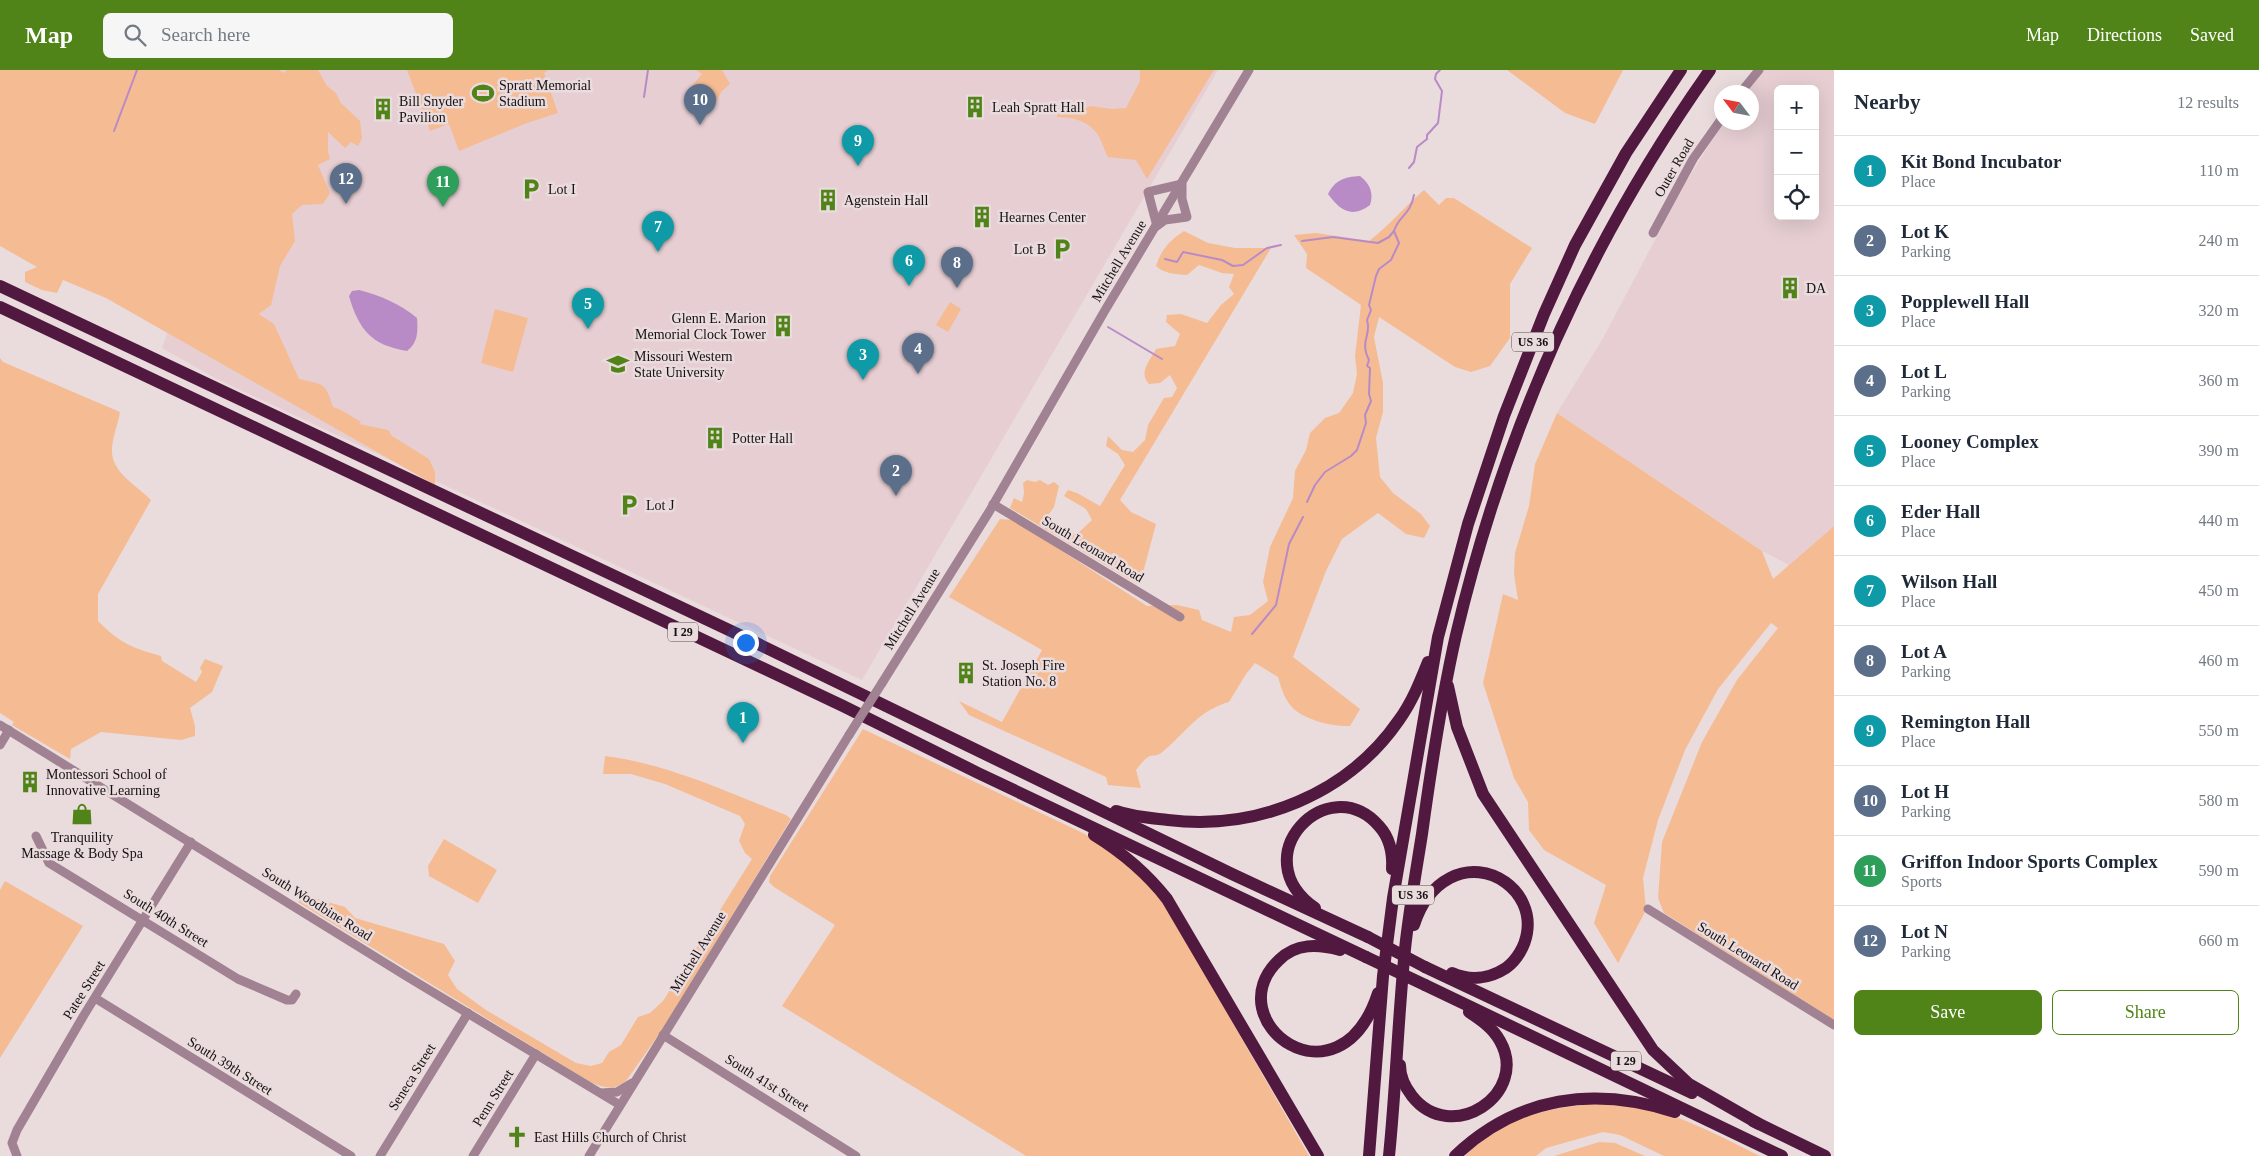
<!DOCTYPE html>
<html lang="en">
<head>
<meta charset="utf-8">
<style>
	:root { --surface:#fff; --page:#f6f6f7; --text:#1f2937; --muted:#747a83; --line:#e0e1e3; --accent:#518418 }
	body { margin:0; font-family:Georgia,serif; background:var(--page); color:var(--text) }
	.controls { position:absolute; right:15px; top:15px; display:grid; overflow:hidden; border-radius:8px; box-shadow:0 5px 20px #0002 }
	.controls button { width:45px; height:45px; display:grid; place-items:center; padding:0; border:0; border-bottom:1px solid var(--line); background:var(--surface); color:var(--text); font:25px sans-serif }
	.compass { position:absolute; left:1714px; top:15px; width:45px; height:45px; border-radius:50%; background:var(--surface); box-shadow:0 5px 20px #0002; rotate:302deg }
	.you { position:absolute; left:745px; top:572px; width:18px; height:18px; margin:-12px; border:4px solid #fff; border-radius:50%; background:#1a73e8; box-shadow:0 0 0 8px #1a73e833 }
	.badge { display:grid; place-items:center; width:32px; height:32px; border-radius:50%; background:var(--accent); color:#fff; font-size:16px; font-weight:700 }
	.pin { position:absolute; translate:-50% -41px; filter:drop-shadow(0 1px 2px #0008) }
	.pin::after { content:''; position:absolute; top:26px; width:18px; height:15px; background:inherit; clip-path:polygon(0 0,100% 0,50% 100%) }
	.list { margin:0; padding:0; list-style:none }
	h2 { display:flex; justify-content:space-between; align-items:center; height:65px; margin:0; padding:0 20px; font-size:21px }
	h2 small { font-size:16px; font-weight:400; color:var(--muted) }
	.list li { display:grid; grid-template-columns:32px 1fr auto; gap:15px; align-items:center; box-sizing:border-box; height:70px; padding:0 20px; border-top:1px solid var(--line) }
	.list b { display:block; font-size:19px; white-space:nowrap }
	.list p { margin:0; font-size:16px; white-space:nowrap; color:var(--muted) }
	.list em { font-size:16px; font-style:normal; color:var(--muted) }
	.actions { display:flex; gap:10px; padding:15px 20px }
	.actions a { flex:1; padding:11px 0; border:1px solid var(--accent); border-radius:8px; text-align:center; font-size:18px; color:var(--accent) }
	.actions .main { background:var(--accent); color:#fff }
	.icon { flex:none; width:28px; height:28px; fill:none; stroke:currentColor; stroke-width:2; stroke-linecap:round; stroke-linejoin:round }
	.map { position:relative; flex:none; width:1834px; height:1086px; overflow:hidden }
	header { display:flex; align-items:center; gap:30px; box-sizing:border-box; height:70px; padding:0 25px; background:var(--accent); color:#fff }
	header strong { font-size:24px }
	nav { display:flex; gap:28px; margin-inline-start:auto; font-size:18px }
	.search { width:350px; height:45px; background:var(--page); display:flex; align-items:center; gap:12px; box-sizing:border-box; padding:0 18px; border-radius:8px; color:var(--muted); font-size:19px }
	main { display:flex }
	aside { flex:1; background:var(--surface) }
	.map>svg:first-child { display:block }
	.built { fill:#e6ced2; fill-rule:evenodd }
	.green { fill:#f5bc93 }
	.water { fill:#b88bc6 }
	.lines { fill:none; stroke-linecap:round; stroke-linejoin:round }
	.stream { stroke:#b88bc6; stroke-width:2 }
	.minor { stroke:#a08293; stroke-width:9 }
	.highway { stroke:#51193f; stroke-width:12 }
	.minor-bridge { stroke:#a08293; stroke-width:9 }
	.highway-bridge { stroke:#51193f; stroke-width:12 }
	.labels { text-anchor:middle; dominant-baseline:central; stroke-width:5; stroke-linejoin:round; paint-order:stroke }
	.shield { fill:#eadbdd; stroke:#564e4f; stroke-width:1 }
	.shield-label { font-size:12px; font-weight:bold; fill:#161112 }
	.poi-label { font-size:14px; fill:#161112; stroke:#eadbdd; text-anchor:start }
	.street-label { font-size:14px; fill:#161112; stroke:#eadbdd }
</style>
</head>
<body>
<header>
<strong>Map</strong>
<div class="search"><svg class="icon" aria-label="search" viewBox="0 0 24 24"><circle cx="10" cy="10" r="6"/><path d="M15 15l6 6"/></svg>Search here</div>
<nav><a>Map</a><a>Directions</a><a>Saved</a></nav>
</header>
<main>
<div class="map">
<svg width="1834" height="1086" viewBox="0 0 1834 1086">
	<rect width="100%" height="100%" fill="#eadbdd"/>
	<!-- built -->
	<g class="built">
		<polygon points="261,0 1218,0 862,610 217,309 162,278"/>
		<path d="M 1764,0 L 1834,0 L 1834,456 L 1789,495 L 1762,481 L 1557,343 L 1602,270 L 1683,117 L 1723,53 L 1752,52 L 1752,22 L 1746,22 ZM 1778,19 L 1815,19 L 1815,146 L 1778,146 Z"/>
	</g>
	<!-- green -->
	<g class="green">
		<path d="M 0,0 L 280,0 L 283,3 L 287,0 L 318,0 L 327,16 L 336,23 L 341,33 L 360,51 L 362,68 L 358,76 L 351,72 L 345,78 L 328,62 L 328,82 L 330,89 L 318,95 L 330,123 L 323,134 L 302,135 L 292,144 L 295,171 L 280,196 L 271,235 L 259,244 L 274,254 L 299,309 C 325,315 325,312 333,337 L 341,340 L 361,352 L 359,354 L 388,360 L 392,366 L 429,389 L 435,402 L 435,415 L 106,228 L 63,210 L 57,223 L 42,220 L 25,212 L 25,202 L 37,197 L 0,176 Z"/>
		<polygon points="407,0 548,0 544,3 558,43 527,53 459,81 449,54 430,61"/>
		<polygon points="696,0 722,0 730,14 722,21 715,33 703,37 693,28 691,17 702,4"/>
		<path d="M 1140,0 L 1214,0 L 1147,109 L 1136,90 L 1108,87 C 1104,80 1101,68 1096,62 C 1086,50 1071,47 1057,47 L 1058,39 L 1078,42 L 1090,36 L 1112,39 L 1126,38 L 1140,11 Z"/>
		<polygon points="1507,0 1623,0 1595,54 1565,43"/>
		<path d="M 1424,120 L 1439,135 L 1446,128 L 1454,128 L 1532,178 L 1510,214 L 1510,268 L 1490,296 L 1471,302 L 1455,297 L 1379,247 L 1374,267 L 1383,313 L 1383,342 L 1376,368 L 1380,407 L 1393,423 L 1421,444 L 1430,456 L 1424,468 L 1406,464 L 1378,443 L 1342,469 L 1326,501 L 1293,587 L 1360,639 L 1350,656 C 1333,657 1303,650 1291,636 C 1284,628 1281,617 1278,607 L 1255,593 L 1246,604 L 1229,632 C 1197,641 1185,664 1161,683 C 1157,686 1154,685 1150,686 C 1144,689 1140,695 1136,700 L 1141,718 L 1108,715 L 1106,707 L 969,645 L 959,631 L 1002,652 L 1042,580 L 949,527 L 1000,449 L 1014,450 L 1147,536 L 1177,535 L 1199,540 L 1202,550 L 1231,562 L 1234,547 L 1250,545 L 1268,531 L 1263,512 L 1270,477 L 1293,428 L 1295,401 L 1306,380 L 1310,363 L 1325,348 L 1339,343 L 1353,323 L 1357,304 L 1355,286 L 1361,235 L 1306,198 L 1307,184 L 1294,165 L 1316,163 L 1369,171 C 1389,156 1404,137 1424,120 Z"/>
		<path d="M 1184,161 L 1208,173 L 1235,178 L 1271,178 L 1120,430 L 1131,442 L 1156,454 L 1144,499 L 1137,514 L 1010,438 L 1014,428 L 1022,432 L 1024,423 L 1023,413 L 1027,410 L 1035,412 L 1040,410 L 1048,415 L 1054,412 L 1059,416 L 1054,437 L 1047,447 L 1076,465 L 1092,450 L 1086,439 L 1064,426 L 1068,420 L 1077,423 L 1100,436 L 1125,395 L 1118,384 L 1106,376 L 1108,366 L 1122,380 L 1133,382 L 1145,370 L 1148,355 L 1164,328 L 1172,327 L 1177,318 L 1170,305 L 1160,313 L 1149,314 C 1138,302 1150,291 1156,279 L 1175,276 L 1180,264 L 1166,252 L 1167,245 L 1181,244 L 1207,253 L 1221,235 L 1234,224 L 1229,217 L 1234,204 L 1222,203 L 1199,195 L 1187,205 C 1175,204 1165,204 1156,196 C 1161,180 1170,170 1184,161 Z"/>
		<polygon points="950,232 961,239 948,262 936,255"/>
		<polygon points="495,239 528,248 513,302 481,293"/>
		<path d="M 0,288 L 3,292 L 120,342 C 118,354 113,366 112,378 C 110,402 136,415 151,430 L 98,524 L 98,551 C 120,573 132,578 161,586 L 162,591 L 196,612 L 202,602 L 200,598 L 205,589 L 223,596 L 212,622 L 190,638 L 195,656 L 195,666 L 181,670 L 101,662 L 71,679 L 70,689 L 12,655 L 14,652 L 0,643 Z"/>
		<polygon points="1557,343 1762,481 1773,509 1834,456 1834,950 1664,843 1658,828 1662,772 1702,672 1737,610 1778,558 1771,553 1718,619 1685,680 1658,750 1643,808 1646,840 1618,893 1594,853 1606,815 1544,780 1529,760 1528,732 1514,708 1483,613 1503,524 1518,530 1514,504 1515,483 1529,436 1535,394"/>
		<polygon points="863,659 1085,764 1122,791 1150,817 1166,836 1309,1086 1026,1086 782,936 835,855 774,817 769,812 770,806"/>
		<path d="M 605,686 C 668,694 727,722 786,745 L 791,749 L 664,957 L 626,1011 C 614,1021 604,1018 590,1012 L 298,832 L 303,825 L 345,837 L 355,848 L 444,874 L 455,891 L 448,905 L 457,919 L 486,940 L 576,993 L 591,996 L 602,993 L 609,982 L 621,975 L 638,947 L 650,943 L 663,931 L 752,789 L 745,783 L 739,771 L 745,754 L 740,746 L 665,714 L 631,704 L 603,704 Z"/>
		<polygon points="444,769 497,800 478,833 429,806 428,796"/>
		<polygon points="5,811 83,856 0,988 0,820"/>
		<path d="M 1596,1034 C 1606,1034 1617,1033 1627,1035 C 1673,1040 1719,1066 1760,1086 L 1664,1086 L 1620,1065 L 1603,1062 L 1546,1078 L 1536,1086 L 1465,1086 C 1503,1047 1544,1038 1596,1034 Z"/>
		<polygon points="1599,1072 1615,1073 1645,1086 1554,1086"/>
	</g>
	<!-- water -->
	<g class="water">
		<path d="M 1360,106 C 1370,114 1374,123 1370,135 C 1351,149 1340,140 1328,124 C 1335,110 1344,107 1360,106 Z"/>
		<path d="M 359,220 C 381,226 399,233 417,248 C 418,261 418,273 407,281 C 371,275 359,260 349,226 L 352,221 Z"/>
	</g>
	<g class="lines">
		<!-- stream -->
		<g class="stream">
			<polyline points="644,27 648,0"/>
			<polyline points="114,61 137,0"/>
			<polyline points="1409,98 1414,92 1417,77 1427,69 1427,65 1438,53 1442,21 1435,9 1436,4 1440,0"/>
			<polyline points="1302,171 1333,167 1378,173 1389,167 1394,161"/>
			<polyline points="1165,189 1177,192 1183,182 1222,190 1233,196 1243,195 1267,178 1281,175"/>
			<polyline points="1108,257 1162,289"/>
			<path d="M 1307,432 L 1315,415 L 1325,402 L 1351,386 L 1357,380 L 1366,353 L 1365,345 L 1371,331 L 1369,324 L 1370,298 L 1367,296 L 1369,290 C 1359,270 1372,266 1367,250 L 1371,240 L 1369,235 L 1376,206 L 1379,199 L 1391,190 L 1399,173 L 1394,161 C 1399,145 1410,146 1414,125"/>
			<polyline points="1252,564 1276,535 1289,474 1303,447"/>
		</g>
		<!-- minor -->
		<g class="minor">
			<polyline points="1741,22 1759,0"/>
			<polygon points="1182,114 1182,129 1187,147 1165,150 1157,156 1148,122"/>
			<polyline points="1653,163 1693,89 1722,48"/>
			<polyline points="993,434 1180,547"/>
			<polyline points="882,613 989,442 1104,242 1249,0"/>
			<polyline points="0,655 406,906 620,1035"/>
			<polyline points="0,675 9,660"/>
			<polyline points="36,766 49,793 238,909 287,930 292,930 296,924"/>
			<polyline points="1648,839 1834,955"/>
			<polyline points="95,928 351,1086"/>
			<polyline points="663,965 856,1086"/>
			<polyline points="601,1023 617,1022 632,1013"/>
			<polyline points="17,1086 12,1073 17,1060 84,945 191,772"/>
			<polyline points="380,1086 468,943"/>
			<polyline points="473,1086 536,984"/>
			<polyline points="589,1086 849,665"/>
		</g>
		<!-- highway -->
		<g class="highway">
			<polyline points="0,216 748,569 1232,804 1368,867"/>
			<polyline points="0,237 843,636 978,703 1366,887"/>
			<polyline points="1448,616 1457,657 1483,724 1653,980 1689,1014 1759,1054"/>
			<path d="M 1116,741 C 1133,747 1151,748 1168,750 C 1257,761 1348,724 1399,650 C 1412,632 1420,612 1428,592"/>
			<path d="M 1094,765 C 1123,783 1146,802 1167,829 L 1318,1086"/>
			<path d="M 1315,838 C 1242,787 1328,698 1379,756 C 1389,767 1393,783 1392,799"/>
			<path d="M 1414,855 C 1420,836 1431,818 1450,808 C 1488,788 1534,821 1527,863 C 1525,876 1517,890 1506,898 C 1489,909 1470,911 1452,903"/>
			<path d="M 1340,880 C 1318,874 1296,873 1279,890 C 1215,951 1339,1043 1378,923"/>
			<polyline points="1425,897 1692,1023"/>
			<polyline points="1425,915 1782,1086"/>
			<path d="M 1400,995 C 1400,1007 1405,1017 1412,1026 C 1451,1076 1530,1024 1500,971 C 1493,958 1481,950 1469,942"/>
			<polyline points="1753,1051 1825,1086"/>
			<polyline points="1369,1086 1383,906 1393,828 1438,567 1468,454 1504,346 1544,244 1575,175 1626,83 1681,0"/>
			<path d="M 1389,1086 C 1396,1017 1398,948 1405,879 C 1409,841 1416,802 1422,764 C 1431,698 1441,631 1456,565 C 1504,362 1589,171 1710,0"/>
			<path d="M 1455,1086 C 1518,1026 1595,1016 1675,1042"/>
		</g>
		<!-- minor-bridge -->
		<polyline class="minor-bridge" points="849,665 882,613"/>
		<!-- highway-bridge -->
		<g class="highway-bridge">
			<polyline points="1368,867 1425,897"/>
			<polyline points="1366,887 1425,915"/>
		</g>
	</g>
	<!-- icons -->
	<defs>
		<g id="stadium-bare" transform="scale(1.725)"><path d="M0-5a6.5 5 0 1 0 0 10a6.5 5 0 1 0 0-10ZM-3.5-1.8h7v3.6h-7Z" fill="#518418" stroke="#eadbdd" stroke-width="2.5" paint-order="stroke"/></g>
		<g id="building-bare" transform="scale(1.725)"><path d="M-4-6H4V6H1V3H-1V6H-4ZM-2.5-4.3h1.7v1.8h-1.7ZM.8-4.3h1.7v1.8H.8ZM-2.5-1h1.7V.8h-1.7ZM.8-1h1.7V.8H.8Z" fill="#518418" stroke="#eadbdd" stroke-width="2.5" paint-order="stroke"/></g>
		<g id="parking-bare" transform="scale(1.725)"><path d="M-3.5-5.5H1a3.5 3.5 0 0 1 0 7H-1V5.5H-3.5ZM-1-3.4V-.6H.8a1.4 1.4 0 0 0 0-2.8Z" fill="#518418" stroke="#eadbdd" stroke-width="2.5" paint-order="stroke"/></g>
		<g id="university-bare" transform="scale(1.725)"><path d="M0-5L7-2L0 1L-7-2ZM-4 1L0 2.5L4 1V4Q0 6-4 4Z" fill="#518418" stroke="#eadbdd" stroke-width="2.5" paint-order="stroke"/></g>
		<g id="shop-bare" transform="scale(1.725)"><path d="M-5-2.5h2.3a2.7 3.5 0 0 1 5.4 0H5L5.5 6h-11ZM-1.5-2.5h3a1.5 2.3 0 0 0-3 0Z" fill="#518418" stroke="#eadbdd" stroke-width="2.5" paint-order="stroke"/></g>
		<g id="church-bare" transform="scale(1.725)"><path d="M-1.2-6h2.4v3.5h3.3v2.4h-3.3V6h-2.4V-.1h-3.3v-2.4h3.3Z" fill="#518418" stroke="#eadbdd" stroke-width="2.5" paint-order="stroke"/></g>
	</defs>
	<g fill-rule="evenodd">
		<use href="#stadium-bare" x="483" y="23"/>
		<use href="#building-bare" x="975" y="37"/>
		<use href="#building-bare" x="383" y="39"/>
		<use href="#parking-bare" x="531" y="119"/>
		<use href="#building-bare" x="828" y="130"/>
		<use href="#building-bare" x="982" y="147"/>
		<use href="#parking-bare" x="1062" y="179"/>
		<use href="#building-bare" x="1790" y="218"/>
		<use href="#building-bare" x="783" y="256"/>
		<use href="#university-bare" x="618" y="294"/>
		<use href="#building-bare" x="715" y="368"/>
		<use href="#parking-bare" x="629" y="435"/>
		<use href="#building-bare" x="966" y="603"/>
		<use href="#building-bare" x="30" y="712"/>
		<use href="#shop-bare" x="82" y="744"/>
		<use href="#church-bare" x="517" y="1067"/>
	</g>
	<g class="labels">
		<!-- shield labels -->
		<g class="shield">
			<rect x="1512" y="262.5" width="42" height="19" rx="4"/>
			<rect x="668" y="552.5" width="30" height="19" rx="4"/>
			<rect x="1392" y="815.5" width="42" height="19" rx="4"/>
			<rect x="1611" y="981.5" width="30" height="19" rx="4"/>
		</g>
		<g class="shield-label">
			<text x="1533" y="272">US 36</text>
			<text x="683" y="562">I 29</text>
			<text x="1413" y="825">US 36</text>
			<text x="1626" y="991">I 29</text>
		</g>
		<!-- poi labels -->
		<g class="poi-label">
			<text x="499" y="15">Spratt Memorial<tspan x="499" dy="16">Stadium</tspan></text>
			<text x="399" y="31">Bill Snyder<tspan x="399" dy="16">Pavilion</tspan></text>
			<text x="992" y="37">Leah Spratt Hall</text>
			<text x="548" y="119">Lot I</text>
			<text x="844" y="130">Agenstein Hall</text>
			<text x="999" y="147">Hearnes Center</text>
			<text x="1046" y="179" text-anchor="end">Lot B</text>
			<text x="1806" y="218">DA</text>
			<text x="766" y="248" text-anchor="end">Glenn E. Marion<tspan x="766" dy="16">Memorial Clock Tower</tspan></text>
			<text x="634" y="286">Missouri Western<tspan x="634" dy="16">State University</tspan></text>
			<text x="732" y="368">Potter Hall</text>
			<text x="646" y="435">Lot J</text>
			<text x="982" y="595">St. Joseph Fire<tspan x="982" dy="16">Station No. 8</tspan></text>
			<text x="46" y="704">Montessori School of<tspan x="46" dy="16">Innovative Learning</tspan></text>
			<text x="82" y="767" text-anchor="middle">Tranquility<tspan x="82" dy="16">Massage &amp; Body Spa</tspan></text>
			<text x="534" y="1067">East Hills Church of Christ</text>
		</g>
		<!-- street labels -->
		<g class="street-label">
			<text transform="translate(1674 98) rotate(-60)">Outer Road</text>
			<text transform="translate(1119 191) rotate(-59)">Mitchell Avenue</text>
			<text transform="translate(1093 479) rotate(31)">South Leonard Road</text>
			<text transform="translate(912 539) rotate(-58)">Mitchell Avenue</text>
			<text transform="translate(317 834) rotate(32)">South Woodbine Road</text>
			<text transform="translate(166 848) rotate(32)">South 40th Street</text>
			<text transform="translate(698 882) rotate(-58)">Mitchell Avenue</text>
			<text transform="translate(1748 886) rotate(32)">South Leonard Road</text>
			<text transform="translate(84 920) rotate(-58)">Patee Street</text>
			<text transform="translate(230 996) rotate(32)">South 39th Street</text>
			<text transform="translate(412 1007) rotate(-58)">Seneca Street</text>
			<text transform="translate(767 1013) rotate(32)">South 41st Street</text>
			<text transform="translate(493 1028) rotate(-58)">Penn Street</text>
		</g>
	</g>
</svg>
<div class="controls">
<button>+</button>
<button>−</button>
<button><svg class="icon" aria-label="locate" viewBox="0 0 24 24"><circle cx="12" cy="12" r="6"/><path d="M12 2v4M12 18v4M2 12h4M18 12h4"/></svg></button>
</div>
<svg class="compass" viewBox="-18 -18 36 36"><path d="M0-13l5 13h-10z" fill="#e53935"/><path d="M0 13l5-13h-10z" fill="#747a83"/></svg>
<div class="you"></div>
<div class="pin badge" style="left:743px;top:673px;background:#0f9aa8">1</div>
<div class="pin badge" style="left:896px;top:426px;background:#5c6f8a">2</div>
<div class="pin badge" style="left:863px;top:310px;background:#0f9aa8">3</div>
<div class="pin badge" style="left:918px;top:304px;background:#5c6f8a">4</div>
<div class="pin badge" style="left:588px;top:259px;background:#0f9aa8">5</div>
<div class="pin badge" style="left:909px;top:216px;background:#0f9aa8">6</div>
<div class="pin badge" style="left:658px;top:182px;background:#0f9aa8">7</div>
<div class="pin badge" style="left:957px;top:218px;background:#5c6f8a">8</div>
<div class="pin badge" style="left:858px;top:96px;background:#0f9aa8">9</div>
<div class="pin badge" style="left:700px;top:55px;background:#5c6f8a">10</div>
<div class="pin badge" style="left:443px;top:137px;background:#2e9e5b">11</div>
<div class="pin badge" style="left:346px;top:134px;background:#5c6f8a">12</div>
</div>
<aside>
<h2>Nearby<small>12 results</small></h2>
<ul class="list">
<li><span class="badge" style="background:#0f9aa8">1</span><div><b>Kit Bond Incubator</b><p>Place</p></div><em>110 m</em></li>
<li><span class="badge" style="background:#5c6f8a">2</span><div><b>Lot K</b><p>Parking</p></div><em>240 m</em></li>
<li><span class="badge" style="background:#0f9aa8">3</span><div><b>Popplewell Hall</b><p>Place</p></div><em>320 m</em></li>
<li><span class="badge" style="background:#5c6f8a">4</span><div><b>Lot L</b><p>Parking</p></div><em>360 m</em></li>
<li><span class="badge" style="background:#0f9aa8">5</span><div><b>Looney Complex</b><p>Place</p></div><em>390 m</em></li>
<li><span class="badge" style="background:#0f9aa8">6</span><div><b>Eder Hall</b><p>Place</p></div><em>440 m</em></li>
<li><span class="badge" style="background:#0f9aa8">7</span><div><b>Wilson Hall</b><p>Place</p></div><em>450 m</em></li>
<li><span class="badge" style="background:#5c6f8a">8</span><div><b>Lot A</b><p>Parking</p></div><em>460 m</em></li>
<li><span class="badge" style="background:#0f9aa8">9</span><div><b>Remington Hall</b><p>Place</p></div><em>550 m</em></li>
<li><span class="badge" style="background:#5c6f8a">10</span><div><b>Lot H</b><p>Parking</p></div><em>580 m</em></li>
<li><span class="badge" style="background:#2e9e5b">11</span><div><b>Griffon Indoor Sports Complex</b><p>Sports</p></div><em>590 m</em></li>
<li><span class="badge" style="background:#5c6f8a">12</span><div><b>Lot N</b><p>Parking</p></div><em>660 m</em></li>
</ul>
<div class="actions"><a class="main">Save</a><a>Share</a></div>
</aside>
</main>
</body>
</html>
